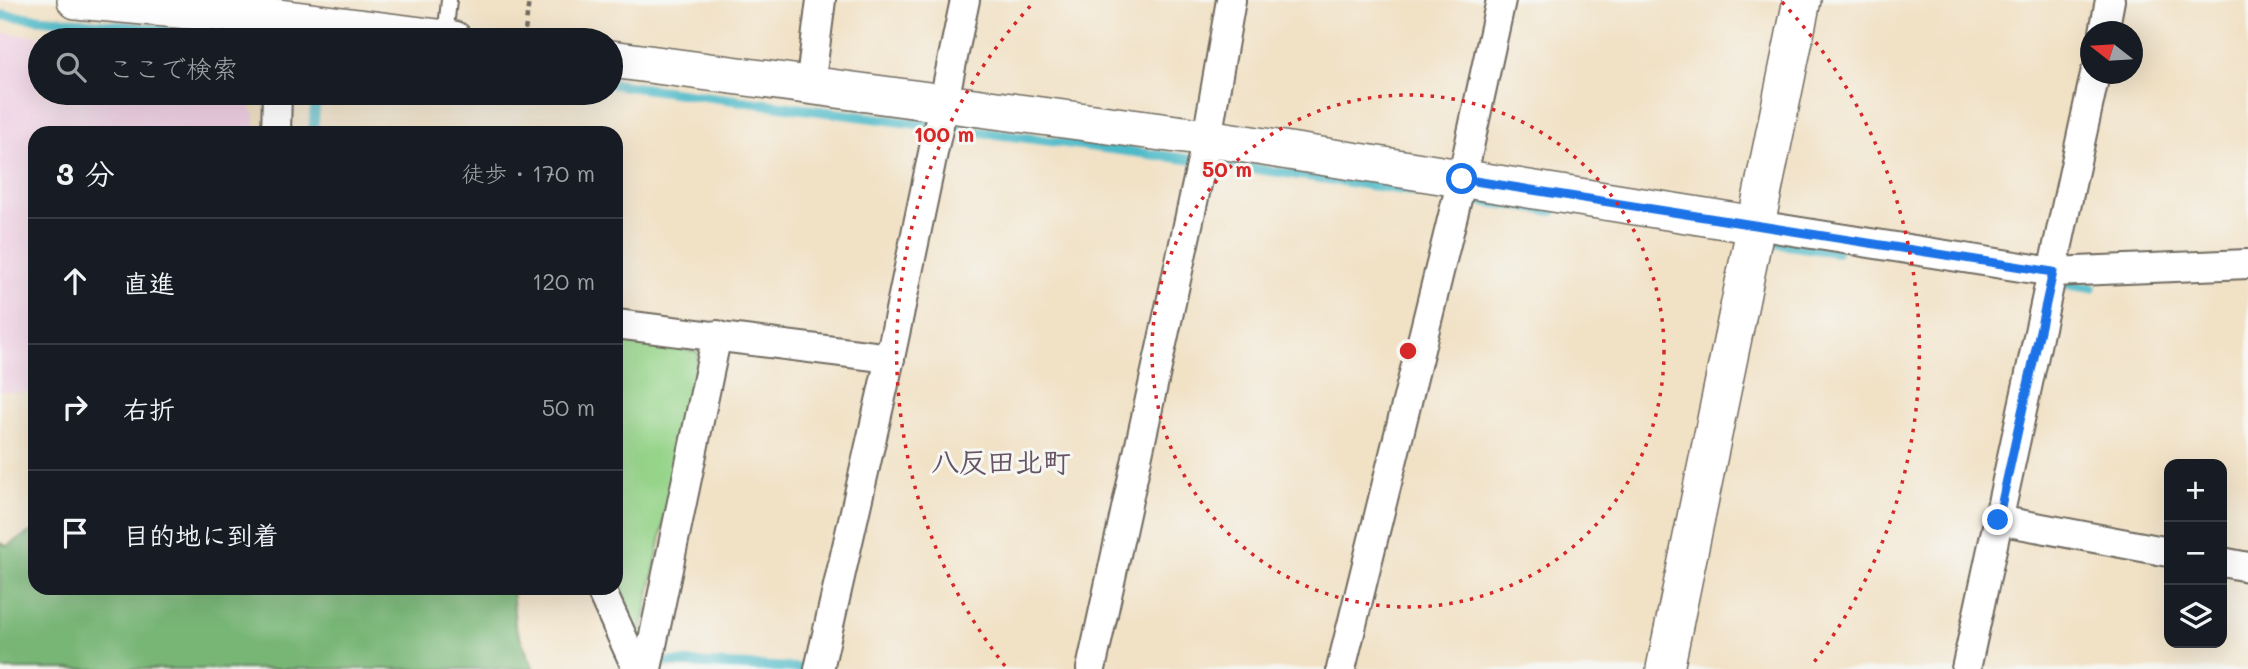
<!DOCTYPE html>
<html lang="ja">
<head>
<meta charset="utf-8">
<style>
	:root { --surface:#171b24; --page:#242831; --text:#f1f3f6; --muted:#9ea1a6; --line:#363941 }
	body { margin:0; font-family:Mali,"Klee One",sans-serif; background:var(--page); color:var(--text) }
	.controls { position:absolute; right:21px; bottom:21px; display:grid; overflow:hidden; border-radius:14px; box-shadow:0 7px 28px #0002 }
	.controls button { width:63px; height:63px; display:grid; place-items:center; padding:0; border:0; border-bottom:2px solid var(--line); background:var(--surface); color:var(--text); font:35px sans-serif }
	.compass { position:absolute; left:2080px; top:21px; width:63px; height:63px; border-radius:50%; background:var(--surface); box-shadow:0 7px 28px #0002; rotate:287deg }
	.stop { position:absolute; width:21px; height:21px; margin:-16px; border:5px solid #1a73e8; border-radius:50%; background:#fff }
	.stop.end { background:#1a73e8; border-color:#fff; box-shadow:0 2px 7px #0008 }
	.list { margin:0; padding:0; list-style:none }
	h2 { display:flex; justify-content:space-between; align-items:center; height:91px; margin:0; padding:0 28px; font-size:30px }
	h2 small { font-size:23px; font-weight:400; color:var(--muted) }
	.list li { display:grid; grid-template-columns:46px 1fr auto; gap:21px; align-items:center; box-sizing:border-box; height:126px; padding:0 28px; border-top:2px solid var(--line) }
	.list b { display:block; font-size:26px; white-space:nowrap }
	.list em { font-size:23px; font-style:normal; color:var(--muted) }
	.icon { flex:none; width:38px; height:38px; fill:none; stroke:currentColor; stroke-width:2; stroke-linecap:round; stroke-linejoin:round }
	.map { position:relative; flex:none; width:2248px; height:669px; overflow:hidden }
	.search { position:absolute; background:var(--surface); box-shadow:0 7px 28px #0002; left:28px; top:28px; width:595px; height:77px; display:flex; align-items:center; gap:18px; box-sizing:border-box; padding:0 24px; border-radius:38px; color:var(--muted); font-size:26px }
	.panel { position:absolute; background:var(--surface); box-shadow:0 7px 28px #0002; left:28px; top:126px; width:595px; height:469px; border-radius:21px }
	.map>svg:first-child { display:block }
	.built { fill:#f0d0e4 }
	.green { fill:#96d48a; stroke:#60805a; stroke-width:2 }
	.forest { fill:#78b676; stroke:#527050; stroke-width:2 }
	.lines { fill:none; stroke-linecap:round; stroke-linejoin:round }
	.stream { stroke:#4dbac8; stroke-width:10 }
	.service-casing { stroke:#706b61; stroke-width:18 }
	.minor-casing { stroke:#706b61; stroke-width:32 }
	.tertiary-casing { stroke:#706b61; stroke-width:40 }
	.path { stroke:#706b61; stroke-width:4.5; stroke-dasharray:5 5; stroke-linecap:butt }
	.service { stroke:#fff; stroke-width:14 }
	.minor { stroke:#fff; stroke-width:28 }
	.tertiary { stroke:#fff; stroke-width:37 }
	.route { stroke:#1a73e8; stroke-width:9 }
	.ring { fill:none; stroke:#d62828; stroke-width:3.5; stroke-dasharray:3.5 7 }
	.labels { text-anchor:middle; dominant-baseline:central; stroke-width:6; stroke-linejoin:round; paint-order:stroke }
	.quarter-label { font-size:28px; font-weight:bold; fill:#665465; stroke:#f6f6f2 }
	.centre { fill:#d62828; stroke:#f6f6f2; stroke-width:3.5 }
	.ring-label { font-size:21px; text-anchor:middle; font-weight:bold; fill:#d62828; stroke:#f6f6f2; stroke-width:6; stroke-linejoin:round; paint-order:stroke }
</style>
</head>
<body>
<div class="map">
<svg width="2248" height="669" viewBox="0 0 2248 669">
	<rect width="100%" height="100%" fill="#f6f6f2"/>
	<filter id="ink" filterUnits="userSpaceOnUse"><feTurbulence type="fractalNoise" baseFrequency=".0143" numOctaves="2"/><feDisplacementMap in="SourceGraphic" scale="14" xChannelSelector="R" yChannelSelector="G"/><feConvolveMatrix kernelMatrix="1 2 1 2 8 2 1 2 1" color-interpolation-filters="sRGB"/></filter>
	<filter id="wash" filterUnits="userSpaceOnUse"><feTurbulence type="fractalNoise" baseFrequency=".00686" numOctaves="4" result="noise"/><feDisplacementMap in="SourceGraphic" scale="28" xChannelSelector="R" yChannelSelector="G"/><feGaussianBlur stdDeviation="1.57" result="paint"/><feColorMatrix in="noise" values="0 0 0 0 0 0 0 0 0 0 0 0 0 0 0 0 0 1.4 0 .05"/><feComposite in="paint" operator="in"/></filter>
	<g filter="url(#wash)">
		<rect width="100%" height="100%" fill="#f1e1c5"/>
		<!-- built -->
		<polygon class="built" points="0,33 80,40 40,40 40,93 241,93 255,115 255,133 35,133 35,394 0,391"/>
		<!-- green -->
		<polygon class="green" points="616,340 699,352 638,648 613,588 616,588"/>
		<!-- forest -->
		<polygon class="forest" points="35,529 35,588 512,588 515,626 534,669 0,669 0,543 7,546"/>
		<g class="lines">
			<!-- stream -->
			<g class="stream">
				<polyline points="0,15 272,40"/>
				<polyline points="611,84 1165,156 1553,211"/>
				<polyline points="313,133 316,95 313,93"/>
				<polyline points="1759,241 1837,252"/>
				<polyline points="2057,283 2092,288"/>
				<polyline points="648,661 817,669"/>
			</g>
		</g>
	</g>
	<g filter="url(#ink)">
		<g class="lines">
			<!-- service casing -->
			<g class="service-casing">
				<polyline id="service" points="445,38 449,0"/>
			</g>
			<!-- minor casing -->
			<g class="minor-casing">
				<g id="minor">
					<polyline points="2104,32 2110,0"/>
					<polyline points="810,87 821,0"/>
					<polyline points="276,133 277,93"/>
					<polyline points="1756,225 2053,272 2248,264"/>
					<polyline points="616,324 890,358"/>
					<polyline points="1998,520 2169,552"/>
					<polyline points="2222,562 2248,567"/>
					<polyline points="600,588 637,669"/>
					<polyline points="647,669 717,335"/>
					<polyline points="819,669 890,358 965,0"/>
					<polyline points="1091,669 1207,138 1231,0"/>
					<polyline points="1341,669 1462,179 1501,0"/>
					<polyline points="1966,669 2095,74"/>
				</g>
			</g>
			<!-- tertiary casing -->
			<g class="tertiary-casing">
				<g id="tertiary">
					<polyline points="76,0 279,18 454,40"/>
					<polyline points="611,59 1207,138 1756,225"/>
					<polyline points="1665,669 1802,0"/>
				</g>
			</g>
			<!-- path -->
			<polyline class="path" points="524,40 529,0"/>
			<!-- service -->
			<use href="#service" class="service"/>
			<!-- minor -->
			<use href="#minor" class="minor"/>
			<!-- tertiary -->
			<use href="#tertiary" class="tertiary"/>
		</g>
	</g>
	<g class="lines" filter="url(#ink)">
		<!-- route -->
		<polyline class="route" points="1462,179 2053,272 1998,520"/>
	</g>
	<!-- distance rings -->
	<g class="ring">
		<circle cx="1408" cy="351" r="256"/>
		<path d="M1005 666A512 512 0 0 1 1034 2M1782 2A512 512 0 0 1 1811 666"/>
	</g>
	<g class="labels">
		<!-- quarter labels -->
		<g class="quarter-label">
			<text x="1001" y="461">八反田北町</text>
		</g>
	</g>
	<circle cx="1408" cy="351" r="10" class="centre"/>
	<g class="ring-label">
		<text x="944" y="142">100 m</text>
		<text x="1227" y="177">50 m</text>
	</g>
</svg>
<div class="controls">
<button>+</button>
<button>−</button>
<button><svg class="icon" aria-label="layers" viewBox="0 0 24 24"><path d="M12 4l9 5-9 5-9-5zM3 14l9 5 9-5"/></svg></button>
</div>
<svg class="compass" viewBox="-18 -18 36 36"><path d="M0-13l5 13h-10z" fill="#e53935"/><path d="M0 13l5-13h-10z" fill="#9ea1a6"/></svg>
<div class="stop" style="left:1462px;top:179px"></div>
<div class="stop end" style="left:1998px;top:520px"></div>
<div class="search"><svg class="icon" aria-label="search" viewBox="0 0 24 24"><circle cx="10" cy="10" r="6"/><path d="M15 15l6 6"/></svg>ここで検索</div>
<section class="panel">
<h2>3 分<small>徒歩 · 170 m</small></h2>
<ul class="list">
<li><svg class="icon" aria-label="ahead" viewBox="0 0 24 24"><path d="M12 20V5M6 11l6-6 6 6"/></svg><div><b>直進</b></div><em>120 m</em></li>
<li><svg class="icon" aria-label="right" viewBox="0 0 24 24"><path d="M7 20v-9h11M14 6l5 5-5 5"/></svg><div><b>右折</b></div><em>50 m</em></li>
<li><svg class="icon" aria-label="arrive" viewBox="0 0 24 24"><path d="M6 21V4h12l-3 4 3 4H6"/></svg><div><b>目的地に到着</b></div></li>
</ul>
</section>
</div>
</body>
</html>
